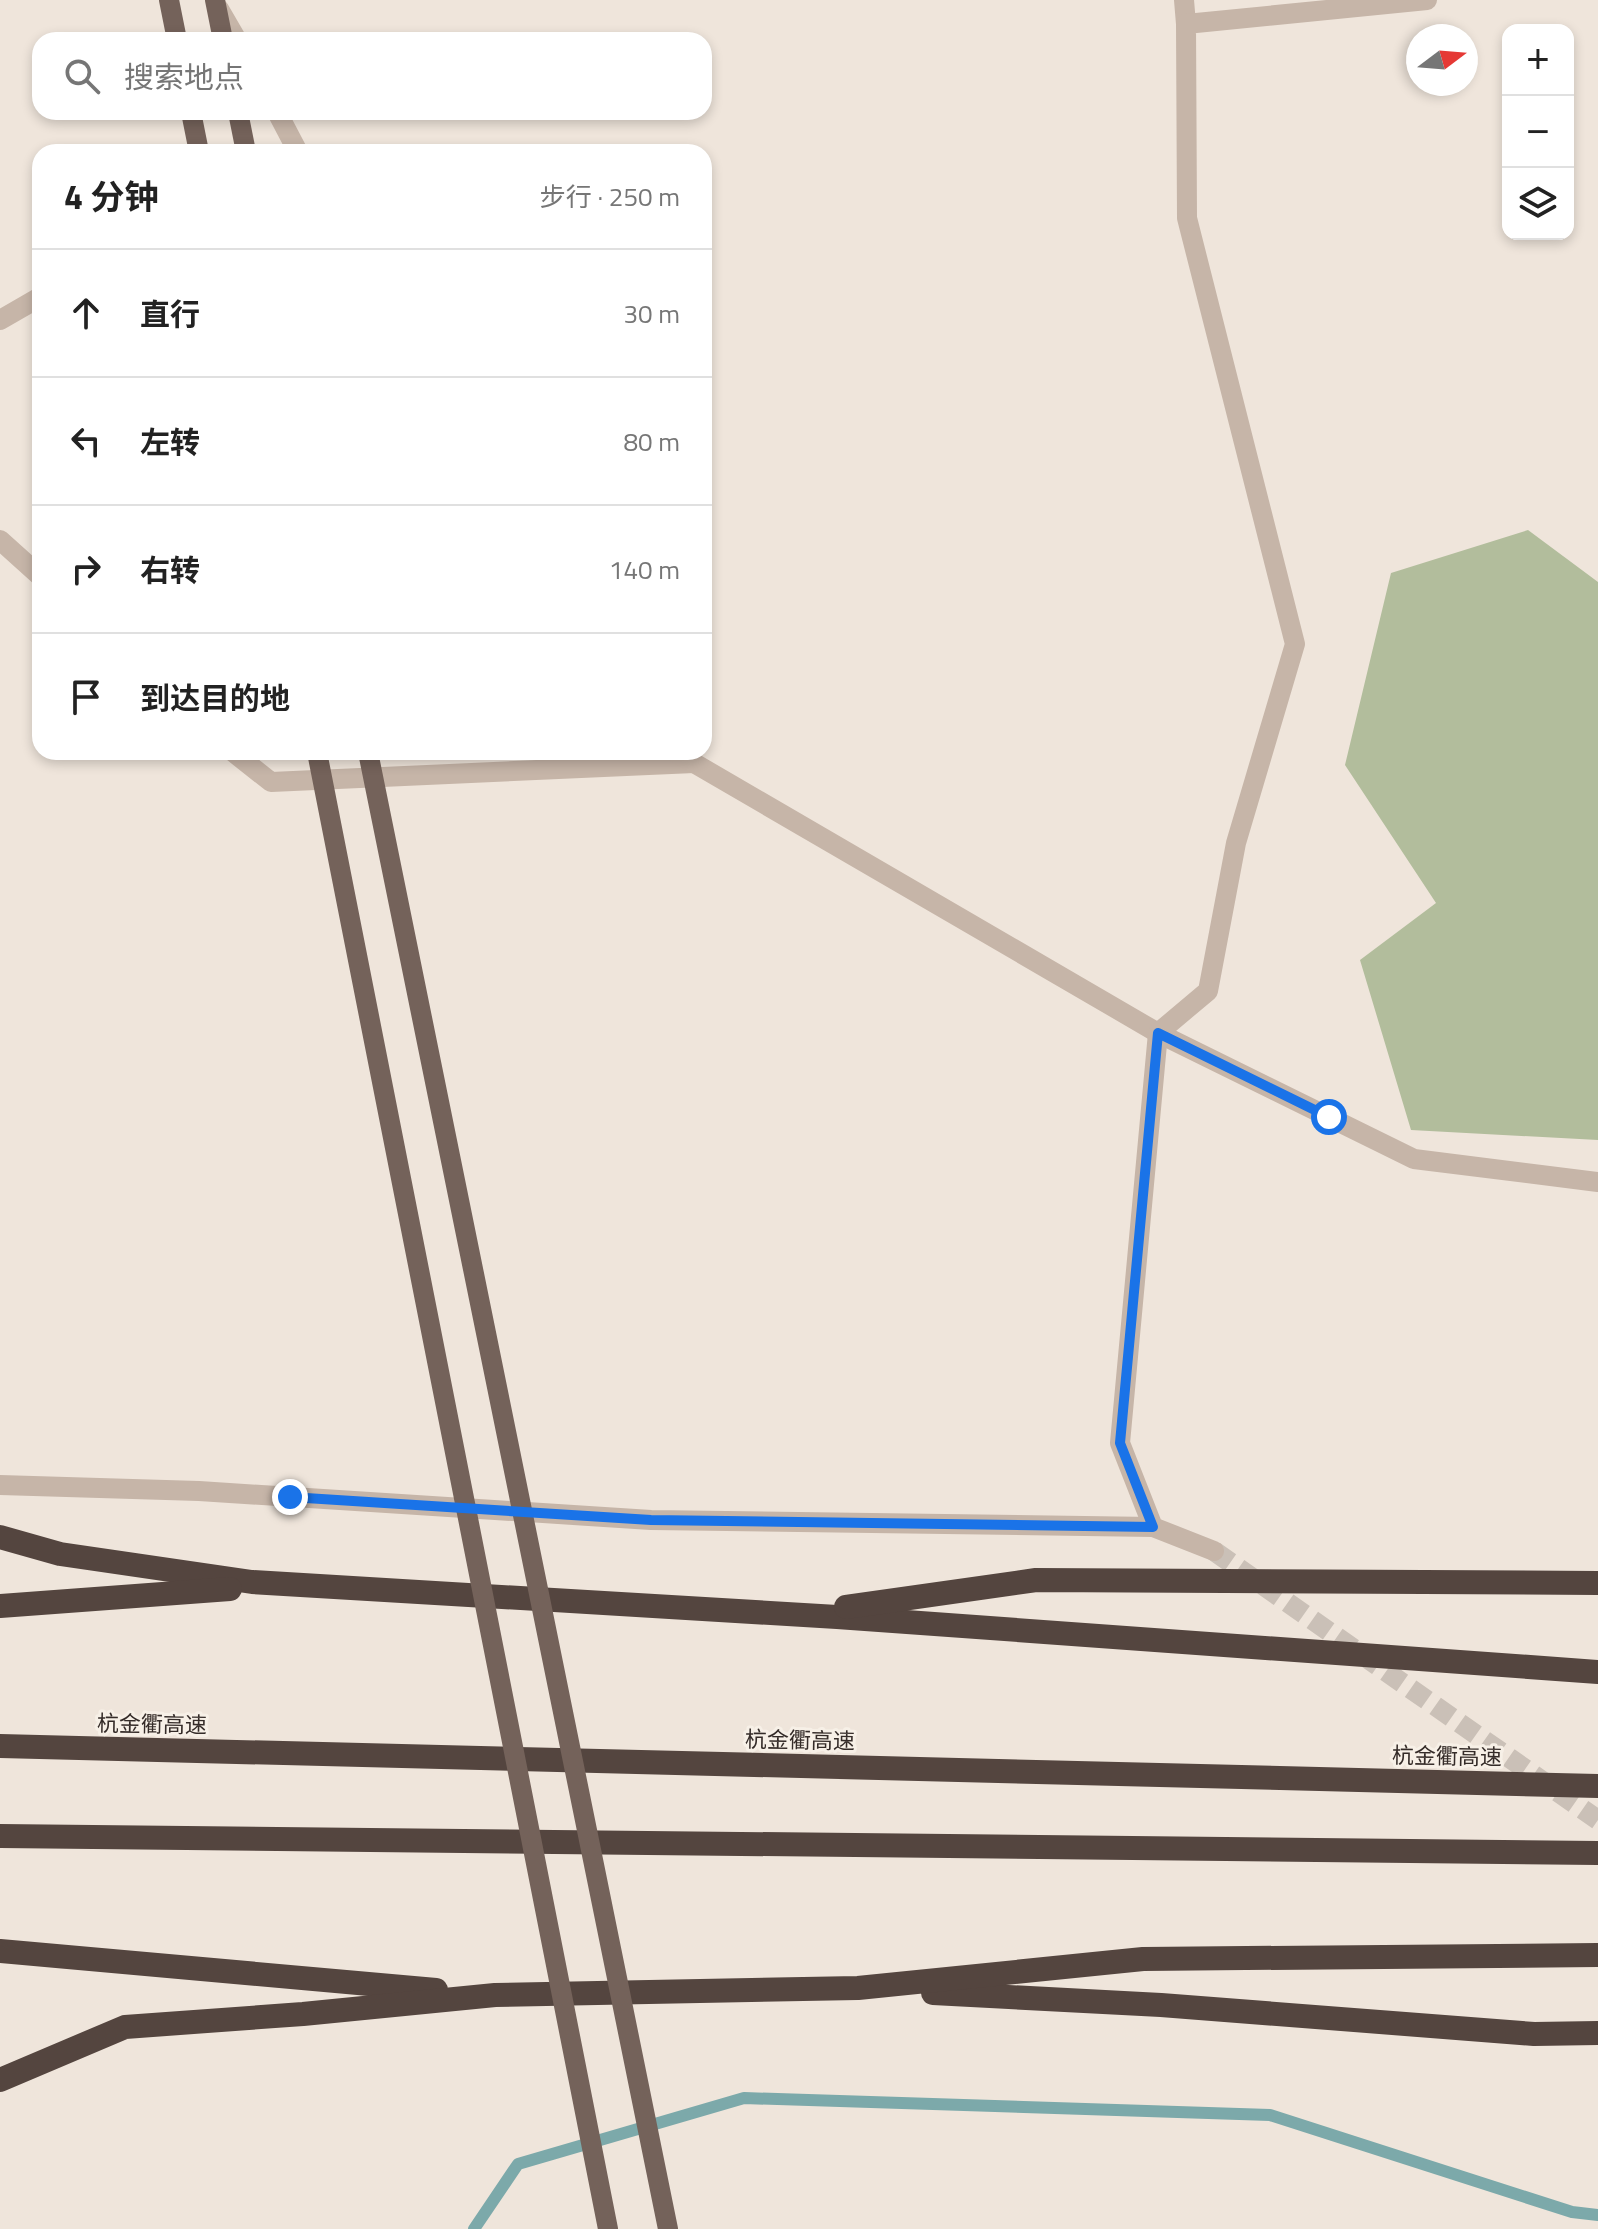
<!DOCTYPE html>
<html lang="zh">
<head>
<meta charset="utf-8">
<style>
	:root { --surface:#fff; --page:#f6f6f6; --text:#222; --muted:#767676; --line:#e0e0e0 }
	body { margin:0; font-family:"Titillium Web","Noto Sans SC",sans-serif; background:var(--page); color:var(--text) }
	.controls { position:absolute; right:24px; top:24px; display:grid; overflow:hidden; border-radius:16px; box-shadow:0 4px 12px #0003 }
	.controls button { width:72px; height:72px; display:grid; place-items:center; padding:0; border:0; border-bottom:2px solid var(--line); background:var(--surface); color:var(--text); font:40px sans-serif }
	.compass { position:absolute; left:1406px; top:24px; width:72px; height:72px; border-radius:50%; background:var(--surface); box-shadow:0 4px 12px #0003; rotate:74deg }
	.stop { position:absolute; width:24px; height:24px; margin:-18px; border:6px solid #1a73e8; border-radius:50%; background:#fff }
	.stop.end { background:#1a73e8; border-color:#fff; box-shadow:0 2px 8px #0008 }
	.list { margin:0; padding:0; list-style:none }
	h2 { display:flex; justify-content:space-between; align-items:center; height:104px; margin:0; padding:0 32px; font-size:34px }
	h2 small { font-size:26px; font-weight:400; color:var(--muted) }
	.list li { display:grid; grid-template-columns:52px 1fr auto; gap:24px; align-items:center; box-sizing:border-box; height:128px; padding:0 32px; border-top:2px solid var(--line) }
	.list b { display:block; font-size:30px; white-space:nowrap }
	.list em { font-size:26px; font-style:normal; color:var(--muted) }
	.icon { flex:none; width:44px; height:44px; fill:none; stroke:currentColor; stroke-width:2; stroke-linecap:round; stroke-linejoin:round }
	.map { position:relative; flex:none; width:1598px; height:2229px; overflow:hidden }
	.search { position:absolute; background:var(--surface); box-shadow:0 4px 12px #0003; left:32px; top:32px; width:680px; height:88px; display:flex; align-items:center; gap:20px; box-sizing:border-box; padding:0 28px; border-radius:24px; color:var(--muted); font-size:30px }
	.panel { position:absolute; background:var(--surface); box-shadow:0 4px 12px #0003; left:32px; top:144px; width:680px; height:616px; border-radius:24px }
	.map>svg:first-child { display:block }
	.green { fill:#b2bd9c }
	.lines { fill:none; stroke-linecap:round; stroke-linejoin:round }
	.stream { stroke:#7ca9aa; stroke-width:12 }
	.minor-tunnel { stroke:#cac0b7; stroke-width:20; stroke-dasharray:20 10; stroke-linecap:butt }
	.minor { stroke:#c6b5a8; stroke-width:20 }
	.major { stroke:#74625a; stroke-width:20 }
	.highway { stroke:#54453f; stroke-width:24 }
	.major-bridge { stroke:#74625a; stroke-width:20 }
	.route { stroke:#1a73e8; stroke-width:10 }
	.labels { text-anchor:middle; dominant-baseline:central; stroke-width:6; stroke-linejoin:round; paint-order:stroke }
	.street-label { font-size:22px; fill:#342b28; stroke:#f7f0e7 }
</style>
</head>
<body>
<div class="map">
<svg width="1598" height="2229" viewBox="0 0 1598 2229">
	<rect width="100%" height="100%" fill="#efe5db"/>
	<!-- green -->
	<polygon class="green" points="1528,530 1598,582 1598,1140 1411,1130 1360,960 1436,903 1345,765 1391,573"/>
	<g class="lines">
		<!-- stream -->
		<polyline class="stream" points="474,2229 518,2164 744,2098 1270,2115 1572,2212 1598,2215"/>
		<!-- minor-tunnel -->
		<polyline class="minor-tunnel" points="1214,1551 1598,1820"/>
		<!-- minor -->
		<g class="minor">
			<polyline points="1184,0 1186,24"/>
			<polyline points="219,9 237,40"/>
			<polyline points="277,112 298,152"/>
			<polyline points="0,320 40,297"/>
			<polyline points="0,540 40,576"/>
			<polyline points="233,752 271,782 694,763"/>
			<polyline points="675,752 1158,1033 1414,1159 1598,1182"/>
			<polyline points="0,1485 199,1491 651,1520 1153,1527"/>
			<polyline points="1214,1551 1153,1527 1120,1443 1158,1033 1208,991 1236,843 1295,644 1187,218 1186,24 1427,0"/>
		</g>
		<!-- major -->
		<g class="major">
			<polyline points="169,0 177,40"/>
			<polyline points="215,0 223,40"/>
			<polyline points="191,112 199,152"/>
			<polyline points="238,112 246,152"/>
		</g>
		<!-- highway -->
		<g class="highway">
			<polyline points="0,1537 60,1554 252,1582 837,1617 1598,1672"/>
			<polyline points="0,1606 230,1589"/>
			<polyline points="846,1607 1036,1580 1598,1583"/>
			<polyline points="0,1746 1598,1786"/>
			<polyline points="0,1836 1598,1853"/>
			<polyline points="0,1951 436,1990"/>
			<polyline points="933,1993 1161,2005 1534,2034 1598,2033"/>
			<polyline points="0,2080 125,2027 303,2014 495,1995 858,1988 1143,1959 1598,1955"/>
		</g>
		<!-- major-bridge -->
		<g class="major-bridge">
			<polyline points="317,752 608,2229"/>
			<polyline points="368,752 668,2229"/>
		</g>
	</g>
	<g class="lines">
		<!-- route -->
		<polyline class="route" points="290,1497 651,1520 1153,1527 1120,1443 1158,1033 1329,1117"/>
	</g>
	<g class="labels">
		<!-- street labels -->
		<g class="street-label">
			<text transform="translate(152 1724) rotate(1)">杭金衢高速</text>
			<text transform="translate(800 1740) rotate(1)">杭金衢高速</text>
			<text transform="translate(1447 1756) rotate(1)">杭金衢高速</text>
		</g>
	</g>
</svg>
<div class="controls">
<button>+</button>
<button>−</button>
<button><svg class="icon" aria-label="layers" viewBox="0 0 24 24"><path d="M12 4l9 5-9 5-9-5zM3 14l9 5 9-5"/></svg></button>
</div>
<svg class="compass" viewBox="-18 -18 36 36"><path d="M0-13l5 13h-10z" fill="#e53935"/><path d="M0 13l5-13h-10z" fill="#767676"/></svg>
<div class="stop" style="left:1329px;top:1117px"></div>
<div class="stop end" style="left:290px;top:1497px"></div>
<div class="search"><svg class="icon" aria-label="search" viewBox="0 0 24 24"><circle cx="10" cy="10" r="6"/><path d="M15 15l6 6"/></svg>搜索地点</div>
<section class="panel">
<h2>4 分钟<small>步行 · 250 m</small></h2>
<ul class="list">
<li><svg class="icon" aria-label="ahead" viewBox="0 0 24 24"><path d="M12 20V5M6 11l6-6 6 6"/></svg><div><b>直行</b></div><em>30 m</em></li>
<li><svg class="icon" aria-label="left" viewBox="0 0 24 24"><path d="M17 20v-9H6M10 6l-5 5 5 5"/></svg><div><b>左转</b></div><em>80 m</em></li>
<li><svg class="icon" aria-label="right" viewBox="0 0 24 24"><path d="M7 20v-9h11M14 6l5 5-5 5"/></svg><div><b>右转</b></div><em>140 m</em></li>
<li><svg class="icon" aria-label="arrive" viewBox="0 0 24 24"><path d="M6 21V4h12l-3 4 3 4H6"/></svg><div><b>到达目的地</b></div></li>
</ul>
</section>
</div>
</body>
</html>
